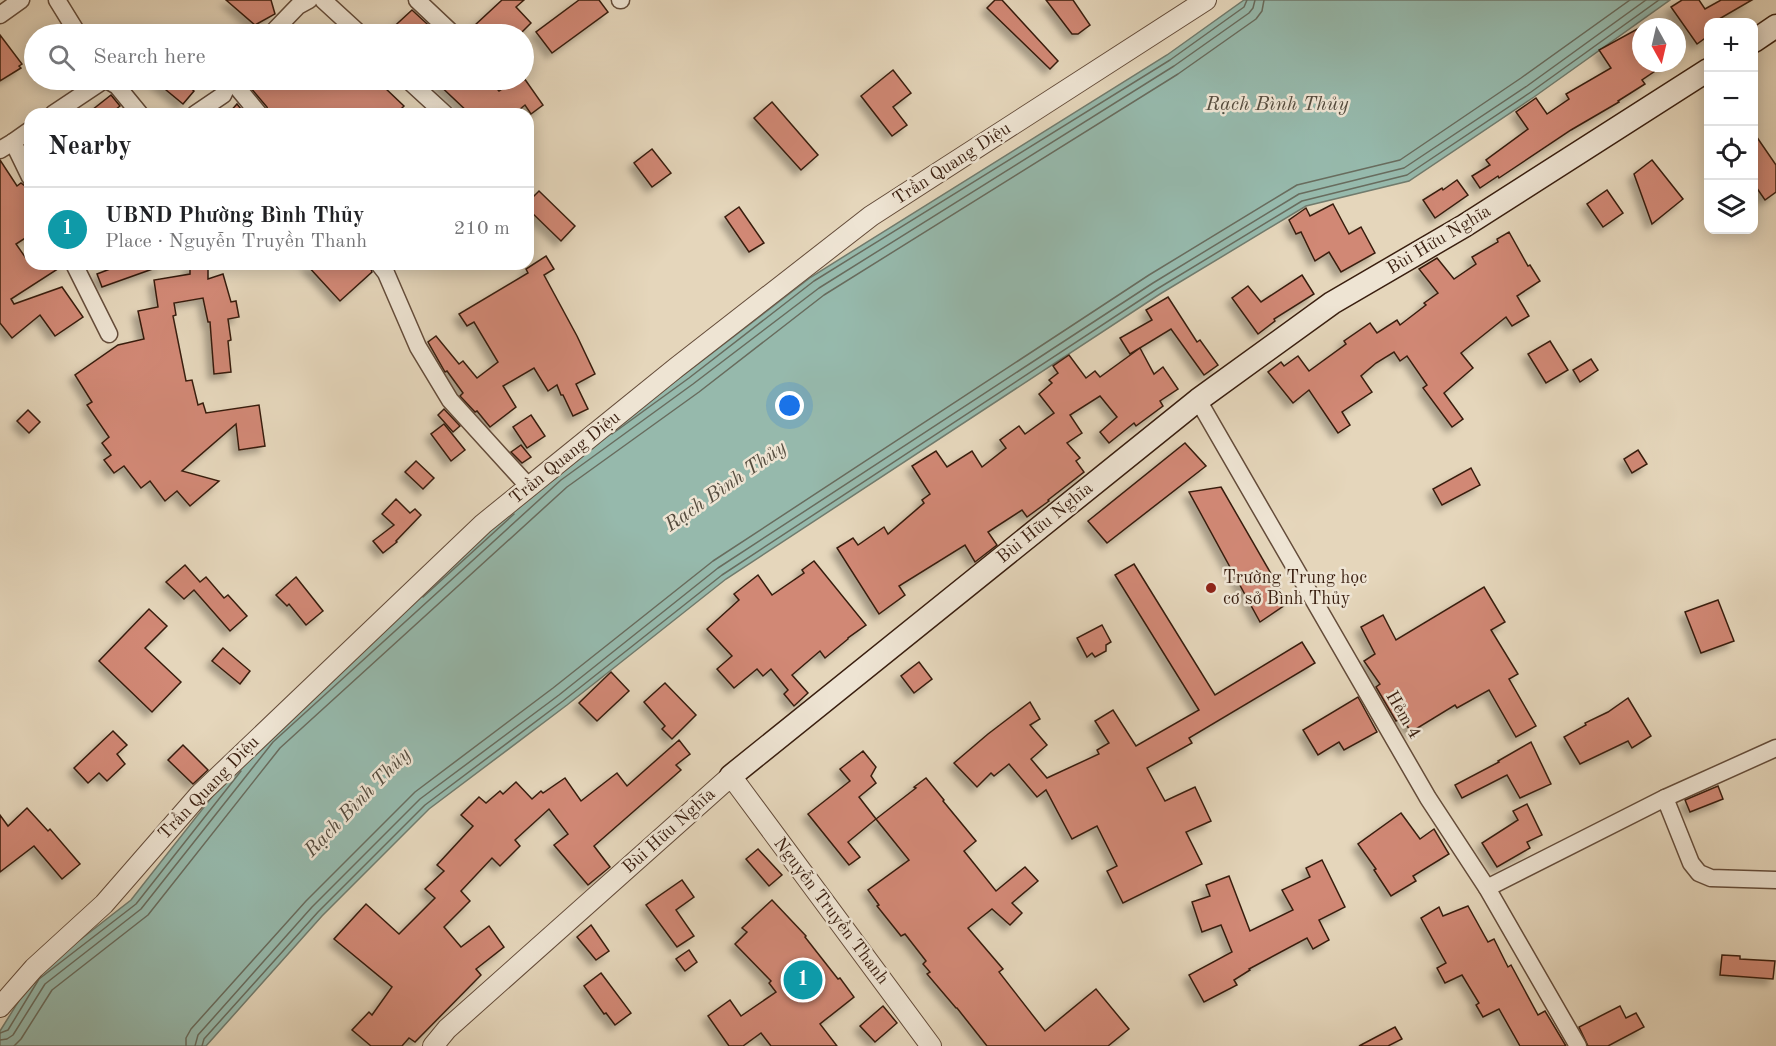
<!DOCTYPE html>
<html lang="en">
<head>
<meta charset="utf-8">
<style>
	:root { --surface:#fff; --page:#f6f6f6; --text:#202124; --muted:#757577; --line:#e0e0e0; --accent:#8f2418 }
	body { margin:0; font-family:"Old Standard TT",serif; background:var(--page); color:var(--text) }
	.controls { position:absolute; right:18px; top:18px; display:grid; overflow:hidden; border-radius:12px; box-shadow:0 3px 15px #0003 }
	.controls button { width:54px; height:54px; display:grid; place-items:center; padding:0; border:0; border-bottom:2px solid var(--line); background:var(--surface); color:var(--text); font:30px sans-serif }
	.compass { position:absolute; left:1632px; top:18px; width:54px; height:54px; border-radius:50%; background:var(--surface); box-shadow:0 3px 15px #0003; rotate:172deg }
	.you { position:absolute; left:790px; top:406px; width:21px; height:21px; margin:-15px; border:4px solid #fff; border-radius:50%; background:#1a73e8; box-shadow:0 0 0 9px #1a73e833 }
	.badge { display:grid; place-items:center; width:39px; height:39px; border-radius:50%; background:var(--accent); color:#fff; font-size:20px; font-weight:700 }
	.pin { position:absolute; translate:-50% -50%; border:3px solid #fff; box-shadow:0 2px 6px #0006 }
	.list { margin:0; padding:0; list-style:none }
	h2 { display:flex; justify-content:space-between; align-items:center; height:78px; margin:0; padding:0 24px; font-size:26px }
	h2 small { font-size:20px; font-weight:400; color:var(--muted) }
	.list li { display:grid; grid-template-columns:39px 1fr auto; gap:18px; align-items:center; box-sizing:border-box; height:84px; padding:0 24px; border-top:2px solid var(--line) }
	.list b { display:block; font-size:22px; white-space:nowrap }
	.list p { margin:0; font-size:20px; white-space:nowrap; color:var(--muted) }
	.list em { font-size:20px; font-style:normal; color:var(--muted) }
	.icon { flex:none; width:33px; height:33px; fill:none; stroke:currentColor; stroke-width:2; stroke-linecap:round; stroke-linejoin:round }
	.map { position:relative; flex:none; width:1776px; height:1046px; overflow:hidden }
	.search { position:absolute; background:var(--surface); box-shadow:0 3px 15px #0003; left:24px; top:24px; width:510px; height:66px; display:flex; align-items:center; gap:15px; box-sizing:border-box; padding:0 21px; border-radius:33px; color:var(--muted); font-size:22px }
	.panel { position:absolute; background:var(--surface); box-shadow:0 3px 15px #0003; left:24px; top:108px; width:510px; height:162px; border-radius:18px }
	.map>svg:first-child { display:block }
	.water { fill:#96b9ac; stroke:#717b6d; stroke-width:1.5 }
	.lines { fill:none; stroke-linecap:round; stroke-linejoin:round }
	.shore { stroke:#686c5e; stroke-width:1.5 }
	.building { fill:#d18874; stroke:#391e0f; stroke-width:1.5; filter:url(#shadow) }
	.minor-casing { stroke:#644c3a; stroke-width:19 }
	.tertiary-casing { stroke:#644c3a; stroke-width:22 }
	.secondary-casing { stroke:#391e0f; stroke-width:25 }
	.minor { stroke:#eee4d3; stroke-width:16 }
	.tertiary { stroke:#eee4d3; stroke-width:20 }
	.secondary { stroke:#eee4d3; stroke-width:22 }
	.poi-dot { fill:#8f2418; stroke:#eee4d3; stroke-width:2 }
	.labels { text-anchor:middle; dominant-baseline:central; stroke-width:5; stroke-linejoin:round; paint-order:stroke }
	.street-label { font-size:18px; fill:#391e0f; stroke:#eee4d3 }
	.poi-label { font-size:18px; fill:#391e0f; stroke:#eee4d3; text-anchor:start }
	.water-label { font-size:20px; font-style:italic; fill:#554c3e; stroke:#eee4d3 }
</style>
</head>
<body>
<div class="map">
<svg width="1776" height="1046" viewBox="0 0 1776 1046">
	<defs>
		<filter id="shadow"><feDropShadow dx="-5.5" dy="5.5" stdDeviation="3" flood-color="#0004"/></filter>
	</defs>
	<rect width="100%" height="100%" fill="#e5d6bb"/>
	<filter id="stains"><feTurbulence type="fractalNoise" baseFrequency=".00333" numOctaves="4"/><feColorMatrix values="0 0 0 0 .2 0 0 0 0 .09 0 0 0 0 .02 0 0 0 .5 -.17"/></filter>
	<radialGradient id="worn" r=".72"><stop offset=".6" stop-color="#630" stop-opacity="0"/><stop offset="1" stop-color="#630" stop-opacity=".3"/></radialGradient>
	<!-- water -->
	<polygon class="water" points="1244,0 1670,0 1534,97 1409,181 1306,206 1160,294 726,579 567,705 429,809 322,916 206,1046 0,1046 0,1031 35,975 131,900 263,732 553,469 685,374 811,277 1167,55"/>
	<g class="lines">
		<!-- shore -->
		<g class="shore">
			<polyline points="612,434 689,378 814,281 1170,60 1244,7 1247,0"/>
			<polyline points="423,597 514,514"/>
			<polyline points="0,1033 8,1030 39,979 136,904 241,771"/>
			<polyline points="0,1040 7,1039 13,1035 45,984 141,909 273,742 561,480 693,384 819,288 1174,66 1249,13 1253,8 1255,0"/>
			<polyline points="14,1046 21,1039 52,990 148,915 280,748 567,487 699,392 824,295 1178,74 1256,19 1262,11 1264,0"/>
			<polyline points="186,1046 186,1038 191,1029 306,901 415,792 553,688 713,561 1149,275 1297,185 1400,160 1521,78 1630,0"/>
			<polyline points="195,1046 198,1035 312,907 420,799 559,695 718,568 1153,283 1299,194 1404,168 1527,86 1646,0"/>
			<polyline points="202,1046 204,1039 318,912 425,805 563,701 722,575 1157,289 1302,201 1407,175 1531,92 1659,0"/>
		</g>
	</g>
	<!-- building -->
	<g class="building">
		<polygon points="226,0 271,0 275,14 255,25"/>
		<polygon points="502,0 524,0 516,7 531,23 520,34 482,34 474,26"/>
		<polygon points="579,0 599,0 608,12 552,53 536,32"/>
		<polygon points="995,0 1002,0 1058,61 1050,69 987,8"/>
		<polygon points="1046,0 1073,0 1090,25 1078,34 1072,34"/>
		<polygon points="1682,0 1699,0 1705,9 1721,0 1752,0 1714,22 1708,22 1708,36 1697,44 1671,7"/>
		<polygon points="412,10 438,34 386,34"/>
		<polygon points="1641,27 1641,63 1667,63 1642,80 1645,84 1618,101 1619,102 1571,130 1499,178 1498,176 1480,188 1472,176 1490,165 1486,160 1528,129 1516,112 1536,98 1547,114 1569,99 1566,94 1611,68 1599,50"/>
		<polygon points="0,35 22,64 19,66 21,68 0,81"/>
		<polygon points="893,70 911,93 893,107 907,125 892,136 861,96"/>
		<polygon points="524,78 543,105 531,114 525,105 514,114 470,114 434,80 489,80 499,91 516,80 524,80"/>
		<polygon points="154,80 194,80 188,86 194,91 183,104"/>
		<polygon points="244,80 391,80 384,87 404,106 396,114 269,114 267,107"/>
		<polygon points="111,95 120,106 110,114 87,114"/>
		<polygon points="772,102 818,155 801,170 754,118"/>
		<polygon points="237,104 245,114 228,114"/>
		<polygon points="1754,133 1776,165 1776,192 1765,200 1754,184"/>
		<polygon points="652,149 671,173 652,187 634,163"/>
		<polygon points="0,160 17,186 21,183 25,186 30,187 30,235 16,244 30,264 64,265 11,299 14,304 62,287 83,317 55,336 40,315 12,338 0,323"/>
		<polygon points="1652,160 1683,199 1652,224 1634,174"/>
		<polygon points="1457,180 1468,195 1435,218 1423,200 1442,188 1443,190"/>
		<polygon points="1607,190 1623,213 1603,227 1587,204"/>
		<polygon points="539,191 575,226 561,241 528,209 528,202"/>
		<polygon points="1333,204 1349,234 1361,227 1375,253 1341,272 1329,252 1315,261 1301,232 1296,234 1289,220 1306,208 1310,216"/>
		<polygon points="739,207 764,243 749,252 725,217"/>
		<polygon points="1509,232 1528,266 1530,265 1540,281 1517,296 1529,316 1512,326 1506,317 1461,353 1473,368 1444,393 1463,419 1452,427 1423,388 1427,385 1407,356 1400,361 1394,352 1376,363 1361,376 1372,392 1342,412 1350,425 1338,433 1309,390 1293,403 1268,372 1281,362 1284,366 1298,356 1309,371 1346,344 1344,341 1370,323 1377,333 1397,320 1400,325 1426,305 1424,303 1438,293 1419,269 1437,258 1454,279 1476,264 1472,257 1498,242 1497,239"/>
		<polygon points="546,256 554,269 544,275 577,336 595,374 576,384 588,409 573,416 563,395 561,395 557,385 548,391 534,368 503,386 516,407 490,427 477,411 475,412 460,396 463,393 447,371 445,372 428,342 436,336 459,364 463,361 477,378 498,362 474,322 467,326 459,314 528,273 526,269"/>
		<polygon points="123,264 160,264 161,266 102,287 97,274"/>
		<polygon points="190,264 208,264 208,279 223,274 231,302 236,301 239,317 228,319 231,340 228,341 231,372 214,374 210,322 208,322 203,298 174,303 176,315 173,316 186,381 192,380 198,405 203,403 206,413 259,405 265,446 239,450 236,424 182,471 219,481 190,506 177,491 165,501 150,481 141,488 124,466 114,473 104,460 111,455 102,443 109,437 87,405 92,402 75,375 118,345 144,339 138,311 158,307 154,280 190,274"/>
		<polygon points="306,264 369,264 372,272 340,301"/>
		<polygon points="1302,275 1314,294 1274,319 1275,321 1258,334 1232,298 1248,286 1261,302"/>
		<polygon points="1168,297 1197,342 1200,340 1218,365 1204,375 1171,329 1130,354 1120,338 1152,320 1146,310"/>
		<polygon points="1550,341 1568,370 1546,383 1528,354"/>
		<polygon points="1140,348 1154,374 1163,367 1178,389 1160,401 1163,406 1136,426 1134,423 1109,443 1100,432 1117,417 1100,396 1070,415 1082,433 1067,443 1080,458 1076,461 1084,472 1048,500 1049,501 1027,517 1022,510 988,532 997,545 975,562 965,545 899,586 905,595 879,614 837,548 853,538 858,545 884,527 888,534 924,503 922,500 930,494 912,466 936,451 947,467 972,451 982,467 1006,448 1000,440 1019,426 1025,434 1054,413 1039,394 1052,383 1049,380 1058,373 1053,366 1069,355 1086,378 1095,371 1100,377"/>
		<polygon points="1591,359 1598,370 1580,382 1573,370"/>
		<polygon points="444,409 460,426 453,432 438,415"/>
		<polygon points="28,410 40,422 29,433 17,421"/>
		<polygon points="531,415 545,436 527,448 513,427"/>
		<polygon points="444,424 465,450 451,461 431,434"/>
		<polygon points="1185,443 1206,466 1107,543 1088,521"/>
		<polygon points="521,445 531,457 522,463 511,452"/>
		<polygon points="1638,450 1647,464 1632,473 1624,459"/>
		<polygon points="416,461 434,478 423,489 405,472"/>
		<polygon points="1471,468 1480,485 1442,505 1433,489"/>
		<polygon points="1221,487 1288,603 1260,622 1189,492"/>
		<polygon points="396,499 410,513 415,509 421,515 396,541 397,542 383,553 373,541 394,525 382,514"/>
		<polygon points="814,561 866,625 848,638 848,639 825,658 820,651 792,675 808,693 794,706 784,694 788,690 771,669 763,676 757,669 734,688 717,669 732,656 707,629 739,600 734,594 758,575 772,595 804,573 802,570"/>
		<polygon points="1134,564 1215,695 1302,642 1315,663 1189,738 1192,743 1147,768 1165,801 1195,787 1211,821 1186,832 1202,864 1123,903 1107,871 1117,866 1097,826 1072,839 1046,790 1037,797 1009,764 994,776 991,773 977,787 954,763 988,734 1030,702 1040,719 1030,725 1047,745 1031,759 1047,778 1099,754 1097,750 1109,743 1095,721 1113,710 1136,746 1199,710 1115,575"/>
		<polygon points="185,565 200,582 206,577 224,598 228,595 247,616 230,631 194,590 184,599 166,582"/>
		<polygon points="296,577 323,611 306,625 289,604 287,606 276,595"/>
		<polygon points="1484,587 1505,622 1491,630 1518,674 1509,679 1536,726 1516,737 1489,690 1457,708 1455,705 1411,732 1402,718 1396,721 1376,687 1380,684 1364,661 1375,654 1361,627 1383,615 1396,640"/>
		<polygon points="1718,600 1734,641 1701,653 1685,612"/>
		<polygon points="149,609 167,626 145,648 181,682 152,712 99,661"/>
		<polygon points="1102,625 1111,642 1106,645 1106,651 1095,657 1092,653 1087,657 1077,638"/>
		<polygon points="223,648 250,671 240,684 212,661"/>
		<polygon points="919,662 932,679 914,693 901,676"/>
		<polygon points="611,672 629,691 597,721 579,703"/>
		<polygon points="665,683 696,715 672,739 662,729 665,726 644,702"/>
		<polygon points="1358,697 1377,732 1344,750 1339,742 1318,755 1303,730"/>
		<polygon points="1628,698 1651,736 1632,748 1628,741 1580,764 1564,737 1586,725 1585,723 1608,712"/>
		<polygon points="113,731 127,745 117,754 125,764 107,781 99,773 88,783 74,768"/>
		<polygon points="679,740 690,754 676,765 681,770 594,846 610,867 588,885 554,845 568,834 549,809 515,840 520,846 500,866 492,858 461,891 470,901 444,927 461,947 489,926 504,947 476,969 481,975 415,1042 409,1038 402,1046 371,1046 352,1030 369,1012 372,1015 392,987 334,939 366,904 399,934 435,898 425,889 444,871 437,865 473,826 461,815 479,797 486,803 500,791 503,794 516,782 532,799 541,791 543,793 565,778 581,801 617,773 627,786"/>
		<polygon points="1531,742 1551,784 1520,798 1507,775 1462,798 1455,785 1499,762 1498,761"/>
		<polygon points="183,745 208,770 193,784 168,760"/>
		<polygon points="863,751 876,767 871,776 876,783 859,797 876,819 848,842 860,857 849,865 808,814 850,781 840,769"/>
		<polygon points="926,778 944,800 943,801 976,841 964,851 996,891 1025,867 1038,881 1012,903 1022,913 1010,925 992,909 968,928 1003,969 999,972 1045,1031 1096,989 1129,1029 1108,1046 987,1046 957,1008 956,1008 927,974 930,972 923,964 926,961 905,934 901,936 877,906 879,905 868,890 909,860 876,819 916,788 914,787"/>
		<polygon points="1718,786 1723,799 1690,812 1685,800"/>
		<polygon points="1527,804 1542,835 1527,842 1530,848 1497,867 1482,843 1518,820 1513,811"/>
		<polygon points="27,808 48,831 50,829 80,864 62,879 34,846 0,872 0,815 8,826"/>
		<polygon points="1401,813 1420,839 1434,829 1449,854 1413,876 1416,881 1391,896 1374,870 1376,869 1358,844"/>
		<polygon points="758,849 782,875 769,886 746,859"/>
		<polygon points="1322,860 1345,907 1319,920 1329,940 1313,949 1307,938 1249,969 1250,970 1234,980 1237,985 1204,1002 1189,975 1232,952 1221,925 1202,932 1192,902 1210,896 1206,885 1229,876 1250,931 1293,910 1282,890 1310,877 1306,868"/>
		<polygon points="682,880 694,897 676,910 694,936 677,947 646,905"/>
		<polygon points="772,900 806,936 805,937 838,979 840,978 854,997 820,1024 837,1046 771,1046 761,1033 743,1046 729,1046 708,1016 730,1000 741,1016 776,992 769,983 771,981 735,944 747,932 742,928"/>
		<polygon points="1468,906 1488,942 1494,939 1508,967 1511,965 1538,1015 1545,1011 1566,1046 1520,1046 1499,1009 1483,1017 1476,1005 1479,1003 1462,975 1445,983 1437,968 1446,963 1421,918 1439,907 1443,916"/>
		<polygon points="591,925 609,951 596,960 577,937"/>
		<polygon points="689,950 697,962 685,971 676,959"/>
		<polygon points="1722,955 1740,956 1740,959 1775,961 1773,979 1720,975"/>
		<polygon points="601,973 631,1013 615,1025 606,1013 604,1014 584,986"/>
		<polygon points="883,1006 897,1023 875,1042 860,1026"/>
		<polygon points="1620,1006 1626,1018 1636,1013 1644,1027 1608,1046 1588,1046 1579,1027"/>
		<polygon points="1395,1027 1402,1039 1388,1046 1359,1046"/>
	</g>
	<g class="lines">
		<!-- minor casing -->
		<g class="minor-casing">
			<g id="minor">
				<polyline points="57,0 78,34"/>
				<polyline points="323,0 360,34"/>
				<polyline points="417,0 453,34"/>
				<polyline points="620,0 621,0"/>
				<polyline points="0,15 21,0"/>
				<polyline points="271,34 298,6 309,0"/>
				<polyline points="107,80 117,86 140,114"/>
				<polyline points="231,80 259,114"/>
				<polyline points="408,80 445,114"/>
				<polyline points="53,114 104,80"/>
				<polyline points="195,114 223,95 230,80"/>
				<polyline points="30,130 13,142 30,177"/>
				<polyline points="0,150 13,142"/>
				<polyline points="74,264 109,334"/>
				<polyline points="379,264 386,273 418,347 450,400 529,487"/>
				<polyline points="1198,400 1428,798 1487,888 1578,1046"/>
				<polyline points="1665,798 1776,748"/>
				<polyline points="1487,888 1665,798 1691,863 1699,873 1711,878 1776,880"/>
			</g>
		</g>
		<!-- tertiary casing -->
		<g class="tertiary-casing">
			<g id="tertiary">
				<polyline points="0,1007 34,968 104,904 199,795 483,524 677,367 871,216 1206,0"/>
				<polyline points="433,1046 447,1029 731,776 931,1046"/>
			</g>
		</g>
		<!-- secondary casing -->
		<g class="secondary-casing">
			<g id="secondary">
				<polyline points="1754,41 1776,26"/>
				<polyline points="731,776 1198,400 1332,303 1464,226 1708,70"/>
			</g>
		</g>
		<!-- minor -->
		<use href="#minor" class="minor"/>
		<!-- tertiary -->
		<use href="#tertiary" class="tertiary"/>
		<!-- secondary -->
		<use href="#secondary" class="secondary"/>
	</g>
	<!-- markers -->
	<circle class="poi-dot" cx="1211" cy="588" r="6"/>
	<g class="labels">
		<!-- street labels -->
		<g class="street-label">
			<text transform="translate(952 164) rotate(-33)">Trần Quang Diệu</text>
			<text transform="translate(1439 240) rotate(-31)">Bùi Hữu Nghĩa</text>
			<text transform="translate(565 458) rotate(-39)">Trần Quang Diệu</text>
			<text transform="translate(1045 523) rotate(-39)">Bùi Hữu Nghĩa</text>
			<text transform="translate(1403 715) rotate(60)">Hẻm 4</text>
			<text transform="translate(209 788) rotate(-46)">Trần Quang Diệu</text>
			<text transform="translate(669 831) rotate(-42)">Bùi Hữu Nghĩa</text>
			<text transform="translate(831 911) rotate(53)">Nguyễn Truyền Thanh</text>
		</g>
		<!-- poi labels -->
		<g class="poi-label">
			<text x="1223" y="578">Trường Trung học<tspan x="1223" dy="21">cơ sở Bình Thủy</tspan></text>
		</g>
		<!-- water labels -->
		<g class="water-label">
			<text x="1277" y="105">Rạch Bình Thủy</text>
			<text transform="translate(726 487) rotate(-35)">Rạch Bình Thủy</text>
			<text transform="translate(358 803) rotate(-46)">Rạch Bình Thủy</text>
		</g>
	</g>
	<rect width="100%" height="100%" filter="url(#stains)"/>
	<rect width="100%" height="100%" fill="url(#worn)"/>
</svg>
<div class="controls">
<button>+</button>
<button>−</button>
<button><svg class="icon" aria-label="locate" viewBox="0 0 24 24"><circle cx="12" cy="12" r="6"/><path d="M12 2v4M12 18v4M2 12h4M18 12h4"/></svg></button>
<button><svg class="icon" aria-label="layers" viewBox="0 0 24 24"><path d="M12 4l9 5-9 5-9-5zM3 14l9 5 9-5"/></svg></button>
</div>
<svg class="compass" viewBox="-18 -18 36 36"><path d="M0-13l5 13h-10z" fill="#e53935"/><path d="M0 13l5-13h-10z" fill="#757577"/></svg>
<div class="you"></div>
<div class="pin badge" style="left:803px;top:980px;background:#0f9aa8">1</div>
<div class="search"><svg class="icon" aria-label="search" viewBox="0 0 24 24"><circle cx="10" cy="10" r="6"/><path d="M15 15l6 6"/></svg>Search here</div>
<section class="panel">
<h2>Nearby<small></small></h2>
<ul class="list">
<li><span class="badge" style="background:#0f9aa8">1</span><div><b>UBND Phường Bình Thủy</b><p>Place · Nguyễn Truyền Thanh</p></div><em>210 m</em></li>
</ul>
</section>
</div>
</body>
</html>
